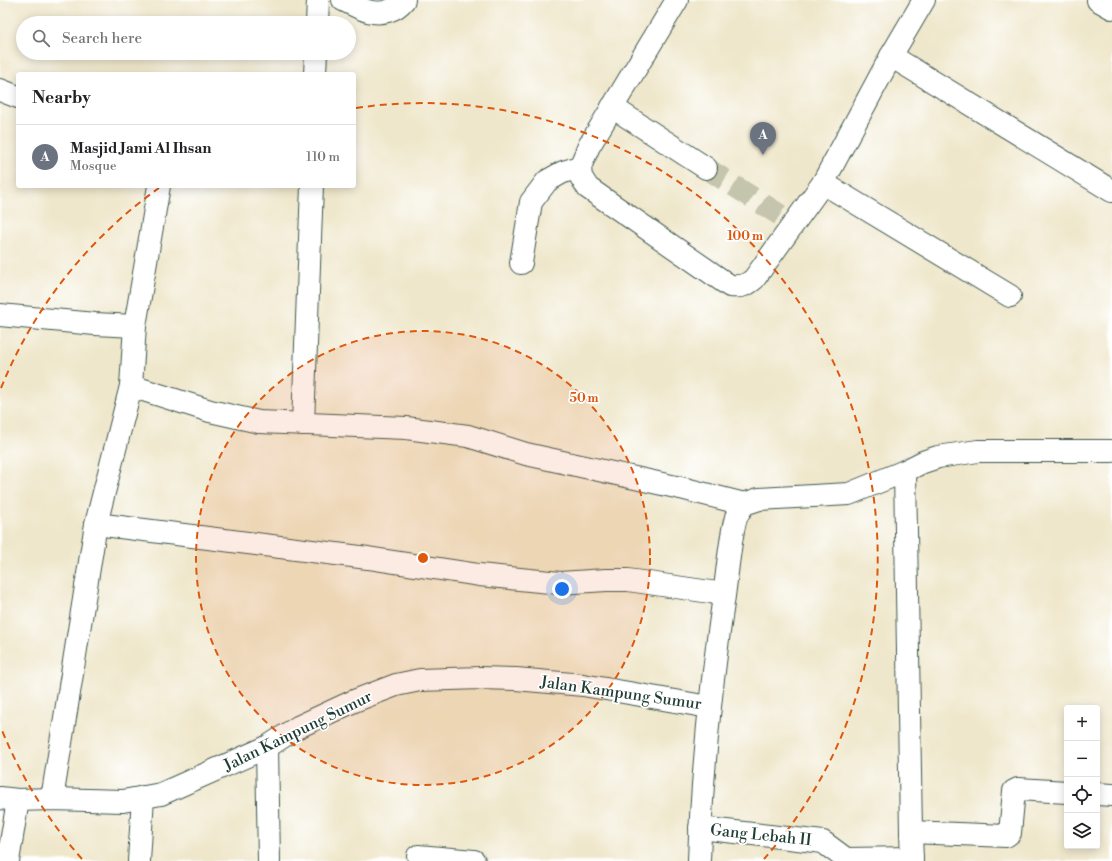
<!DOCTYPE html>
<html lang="en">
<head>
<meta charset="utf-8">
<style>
	:root { --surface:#fff; --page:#f2f2f2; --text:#202124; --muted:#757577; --line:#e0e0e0; --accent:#b5179e }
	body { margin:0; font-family:"Libre Bodoni",serif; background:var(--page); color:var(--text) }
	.controls { position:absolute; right:12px; bottom:12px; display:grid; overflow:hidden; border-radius:4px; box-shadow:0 2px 10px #0003 }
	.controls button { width:36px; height:36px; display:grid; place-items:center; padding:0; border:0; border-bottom:1px solid var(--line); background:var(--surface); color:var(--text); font:20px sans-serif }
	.you { position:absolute; left:562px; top:589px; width:14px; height:14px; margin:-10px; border:3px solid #fff; border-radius:50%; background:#1a73e8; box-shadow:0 0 0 6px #1a73e833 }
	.badge { display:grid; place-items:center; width:26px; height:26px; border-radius:50%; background:var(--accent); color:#fff; font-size:13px; font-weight:700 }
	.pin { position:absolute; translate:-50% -33px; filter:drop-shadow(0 1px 2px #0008) }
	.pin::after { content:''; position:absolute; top:21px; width:14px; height:12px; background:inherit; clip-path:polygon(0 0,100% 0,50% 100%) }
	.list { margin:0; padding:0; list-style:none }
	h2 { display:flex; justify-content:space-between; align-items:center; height:52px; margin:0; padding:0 16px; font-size:17px }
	h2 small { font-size:13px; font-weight:400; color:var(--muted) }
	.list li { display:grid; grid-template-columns:26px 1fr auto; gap:12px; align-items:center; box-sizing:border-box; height:64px; padding:0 16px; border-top:1px solid var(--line) }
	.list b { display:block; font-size:15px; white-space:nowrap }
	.list p { margin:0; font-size:13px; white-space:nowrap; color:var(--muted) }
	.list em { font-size:13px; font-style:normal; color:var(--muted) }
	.icon { flex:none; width:22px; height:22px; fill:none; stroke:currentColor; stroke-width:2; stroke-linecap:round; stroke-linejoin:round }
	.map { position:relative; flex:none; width:1112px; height:861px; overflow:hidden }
	.search { position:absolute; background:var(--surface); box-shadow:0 2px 10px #0003; left:16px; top:16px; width:340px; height:44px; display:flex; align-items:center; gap:10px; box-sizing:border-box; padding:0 14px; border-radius:22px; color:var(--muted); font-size:15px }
	.panel { position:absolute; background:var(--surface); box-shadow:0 2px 10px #0003; left:16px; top:72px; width:340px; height:116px; border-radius:4px }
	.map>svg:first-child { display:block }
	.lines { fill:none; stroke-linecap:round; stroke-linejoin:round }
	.minor-tunnel { stroke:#c5c5ad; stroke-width:22; stroke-dasharray:22 11; stroke-linecap:butt }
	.minor-casing { stroke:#3e564b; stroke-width:24 }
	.minor { stroke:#fff; stroke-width:22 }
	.ring { fill:none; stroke:#de580e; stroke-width:2; stroke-dasharray:7 5 }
	.labels { text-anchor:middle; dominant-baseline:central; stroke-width:3.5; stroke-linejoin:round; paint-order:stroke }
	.street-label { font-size:16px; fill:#1f3d34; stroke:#fff }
	.centre { fill:#de580e; stroke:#fff; stroke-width:2 }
	.ring-label { font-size:12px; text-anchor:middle; font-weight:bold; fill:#de580e; stroke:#fff; stroke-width:3.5; stroke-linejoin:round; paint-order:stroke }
</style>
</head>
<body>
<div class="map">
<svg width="1112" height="861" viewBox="0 0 1112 861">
	<rect width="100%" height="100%" fill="#fff"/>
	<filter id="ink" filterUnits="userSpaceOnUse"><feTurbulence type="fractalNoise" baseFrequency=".025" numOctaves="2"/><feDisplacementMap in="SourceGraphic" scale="8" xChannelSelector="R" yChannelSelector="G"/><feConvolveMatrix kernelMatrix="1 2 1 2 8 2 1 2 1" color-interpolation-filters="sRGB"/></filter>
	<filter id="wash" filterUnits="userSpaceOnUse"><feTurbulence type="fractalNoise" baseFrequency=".012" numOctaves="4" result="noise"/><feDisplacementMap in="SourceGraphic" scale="16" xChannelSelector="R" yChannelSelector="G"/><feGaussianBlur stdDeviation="0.9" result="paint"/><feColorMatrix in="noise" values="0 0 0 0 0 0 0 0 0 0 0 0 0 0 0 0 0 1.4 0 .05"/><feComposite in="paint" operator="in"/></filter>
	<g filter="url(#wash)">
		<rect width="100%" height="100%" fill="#efe7cb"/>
	</g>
	<g filter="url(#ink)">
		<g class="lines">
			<!-- minor-tunnel -->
			<polyline class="minor-tunnel" points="706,168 780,215"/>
			<!-- minor casing -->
			<g class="minor-casing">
				<g id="minor">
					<path d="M 343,0 C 359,7 370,16 388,11 C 395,9 400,5 404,0"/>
					<path d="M 677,0 L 589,146 L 580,167 L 581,177 L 588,188 L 730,286 C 740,287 746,286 754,279 L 823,183 L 891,56 L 924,0"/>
					<polyline points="1098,0 1112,8"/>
					<polyline points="317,23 318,0"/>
					<polyline points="891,56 1112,191"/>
					<polyline points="315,74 316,53"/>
					<polyline points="0,90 18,97"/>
					<polyline points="612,107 706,168"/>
					<polyline points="823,183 1010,296"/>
					<polyline points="521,263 531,202 547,181 563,172 580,167"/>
					<polyline points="0,315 95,324 135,326 131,386"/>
					<polyline points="135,326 159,186"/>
					<polyline points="303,424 312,186"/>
					<polyline points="905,471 911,832 912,861"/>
					<polyline points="96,524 368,558 479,575 560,583 606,580 628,580 724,594"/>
					<polyline points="267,747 269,861"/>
					<polyline points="1097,794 1112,795"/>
					<polyline points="0,798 18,800 52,799 123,801 161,794 267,747 298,727 354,701 396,685 420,680 480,678 516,679 583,685 709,707"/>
					<polyline points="52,799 96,524 131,386 210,411 259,422 406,428 468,436 526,454 685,489 744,504"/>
					<polyline points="700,828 823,842 846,859 912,858"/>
					<polyline points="911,832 1006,836 1010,833 1014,791 1018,789 1067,792"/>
					<polyline points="418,856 474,861"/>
					<polyline points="8,861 18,800"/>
					<polyline points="139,861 143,797"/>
					<path d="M 699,861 C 702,772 711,684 724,596 C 727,574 729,552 733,530 L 736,517 L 744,504 L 759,499 L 849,494 L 905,471 L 923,462 L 938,457 L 978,451 L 1112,451"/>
				</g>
			</g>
			<!-- minor -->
			<use href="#minor" class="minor"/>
		</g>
	</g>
	<!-- distance rings -->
	<circle cx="423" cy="558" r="227" fill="#de580e" fill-opacity=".12"/>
	<g class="ring">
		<circle cx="423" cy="558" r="227"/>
		<path d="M82 859A455 455 0 0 1 1 728M1 388A455 455 0 0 1 159 188M356 108A455 455 0 0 1 764 859"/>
	</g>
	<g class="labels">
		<!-- street labels -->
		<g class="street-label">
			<text transform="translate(621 693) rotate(8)">Jalan Kampung Sumur</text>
			<text transform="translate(298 731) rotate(-26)">Jalan Kampung Sumur</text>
			<text transform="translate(761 835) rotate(6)">Gang Lebah II</text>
		</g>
	</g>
	<circle cx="423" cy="558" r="6" class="centre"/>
	<g class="ring-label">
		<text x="745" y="240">100 m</text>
		<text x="584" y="402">50 m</text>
	</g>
</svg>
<div class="controls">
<button>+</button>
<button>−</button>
<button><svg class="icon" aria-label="locate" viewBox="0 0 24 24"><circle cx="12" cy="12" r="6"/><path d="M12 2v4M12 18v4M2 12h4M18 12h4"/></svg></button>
<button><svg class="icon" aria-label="layers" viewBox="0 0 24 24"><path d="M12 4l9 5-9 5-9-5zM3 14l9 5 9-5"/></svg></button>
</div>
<div class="you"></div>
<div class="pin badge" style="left:763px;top:155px;background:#6b7280">A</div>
<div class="search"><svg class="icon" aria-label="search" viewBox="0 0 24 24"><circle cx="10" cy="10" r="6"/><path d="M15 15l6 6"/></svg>Search here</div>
<section class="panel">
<h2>Nearby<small></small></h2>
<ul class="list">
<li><span class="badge" style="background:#6b7280">A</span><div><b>Masjid Jami Al Ihsan</b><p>Mosque</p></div><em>110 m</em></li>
</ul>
</section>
</div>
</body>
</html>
